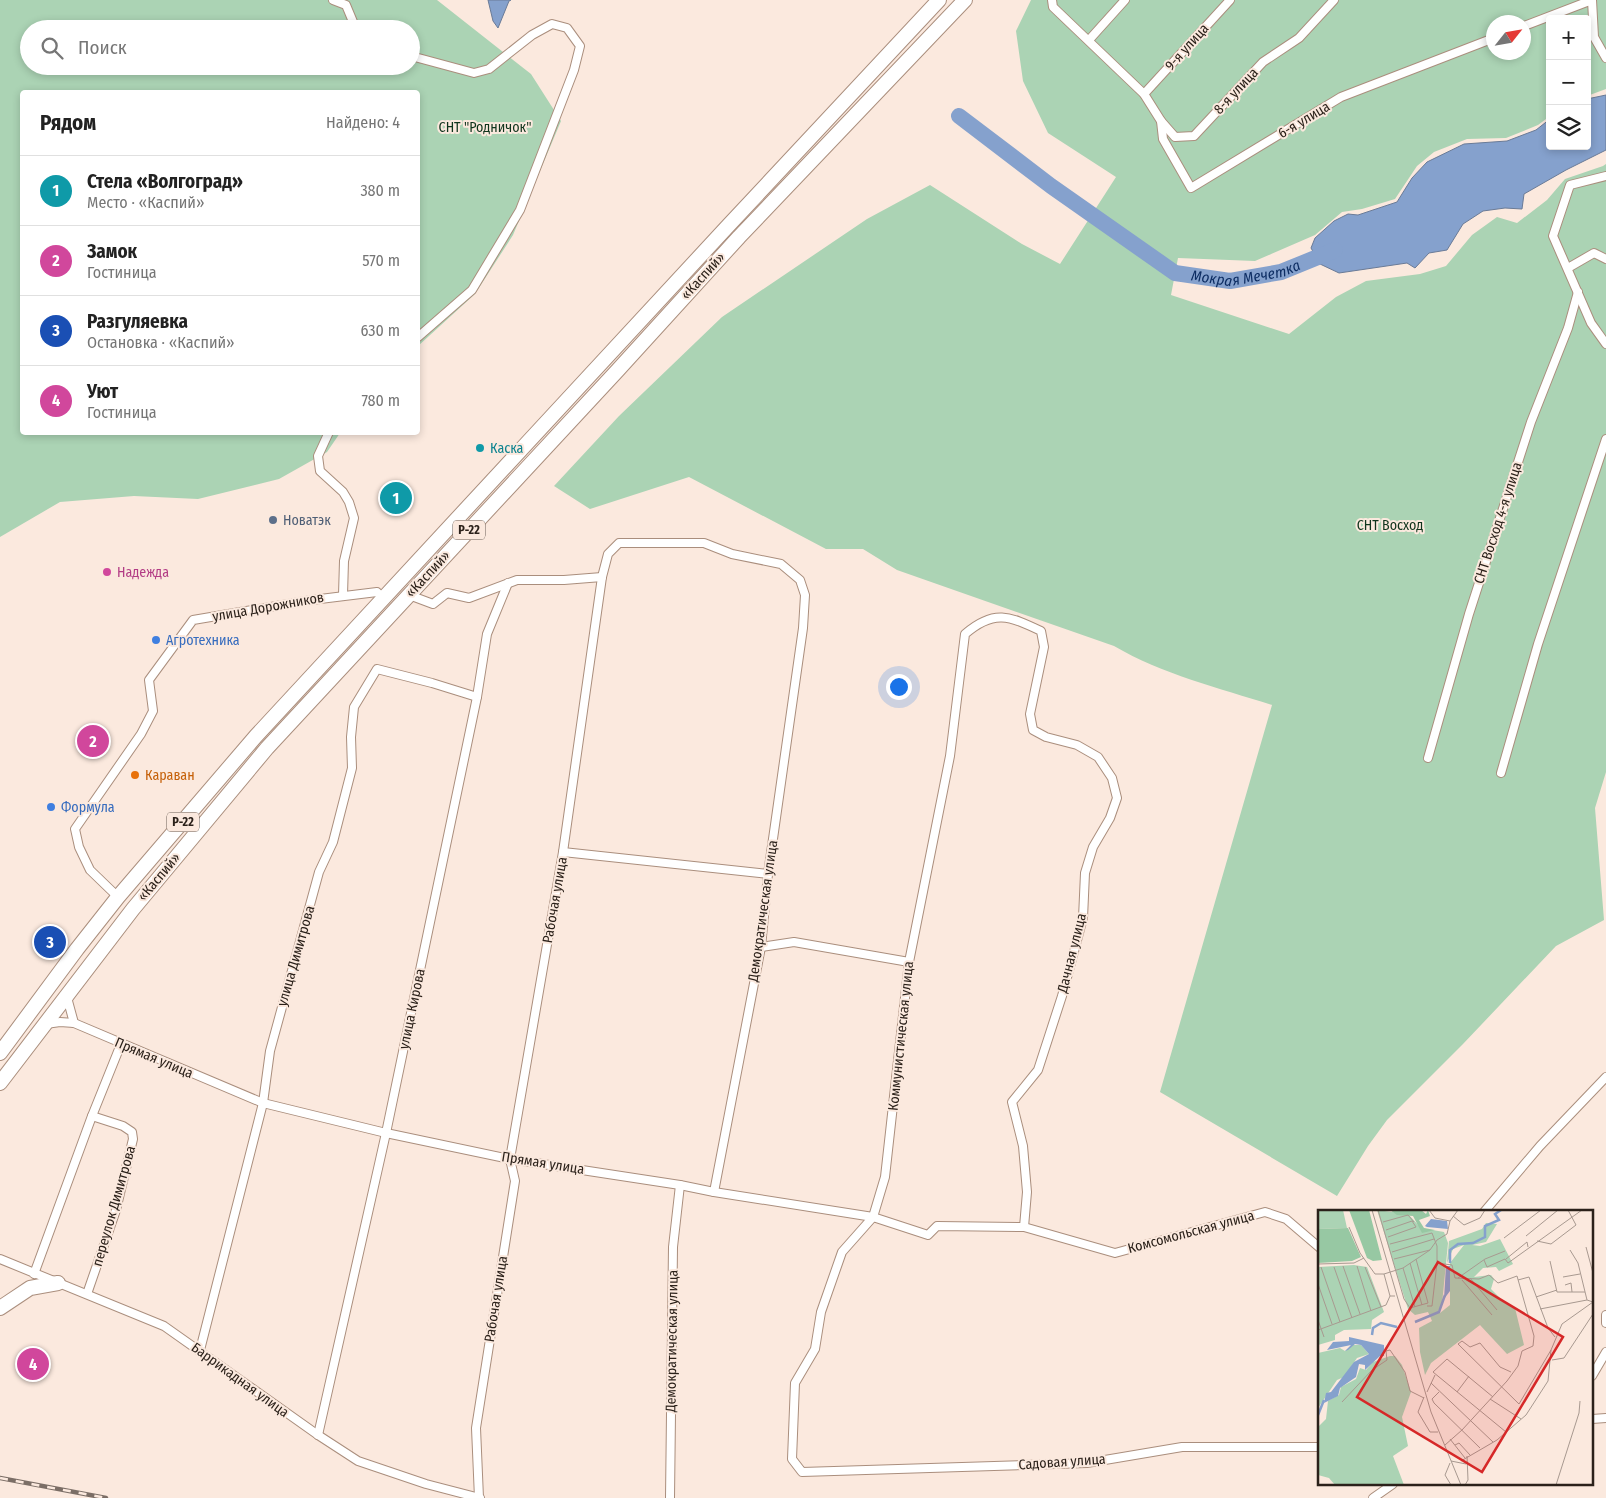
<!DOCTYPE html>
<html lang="ru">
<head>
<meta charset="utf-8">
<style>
	:root { --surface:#fff; --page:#f6f6f6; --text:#222; --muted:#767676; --line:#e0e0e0; --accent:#db2777 }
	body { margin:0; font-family:"Fira Sans Condensed",sans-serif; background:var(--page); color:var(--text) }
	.controls { position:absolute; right:15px; top:15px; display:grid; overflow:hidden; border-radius:5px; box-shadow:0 2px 8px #0003 }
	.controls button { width:45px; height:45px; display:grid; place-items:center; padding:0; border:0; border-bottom:1px solid var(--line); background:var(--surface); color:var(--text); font:25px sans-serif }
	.compass { position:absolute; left:1486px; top:15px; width:45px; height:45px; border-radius:50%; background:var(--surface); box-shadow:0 2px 8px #0003; rotate:59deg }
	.you { position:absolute; left:898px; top:686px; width:18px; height:18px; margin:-12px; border:4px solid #fff; border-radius:50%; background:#1a73e8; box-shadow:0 0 0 8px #1a73e833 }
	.badge { display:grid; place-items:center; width:32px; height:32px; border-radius:50%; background:var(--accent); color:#fff; font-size:16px; font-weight:700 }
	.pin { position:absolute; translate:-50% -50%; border:2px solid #fff; box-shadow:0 1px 5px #0006 }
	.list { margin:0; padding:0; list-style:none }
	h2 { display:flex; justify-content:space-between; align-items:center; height:65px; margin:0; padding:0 20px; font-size:21px }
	h2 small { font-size:16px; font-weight:400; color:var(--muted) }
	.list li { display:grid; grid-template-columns:32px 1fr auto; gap:15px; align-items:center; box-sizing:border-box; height:70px; padding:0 20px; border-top:1px solid var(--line) }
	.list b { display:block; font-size:19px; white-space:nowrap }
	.list p { margin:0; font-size:16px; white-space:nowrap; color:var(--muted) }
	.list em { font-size:16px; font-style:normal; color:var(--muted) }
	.icon { flex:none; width:28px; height:28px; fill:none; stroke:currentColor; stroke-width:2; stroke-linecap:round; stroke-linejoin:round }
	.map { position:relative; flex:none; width:1606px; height:1498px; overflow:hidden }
	.search { position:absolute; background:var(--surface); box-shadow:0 2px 8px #0003; left:20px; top:20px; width:400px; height:55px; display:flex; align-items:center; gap:12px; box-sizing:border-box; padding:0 18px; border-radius:28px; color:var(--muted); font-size:19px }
	.panel { position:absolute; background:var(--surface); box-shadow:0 2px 8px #0003; left:20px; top:90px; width:400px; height:345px; border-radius:5px }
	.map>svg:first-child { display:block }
	.green { fill:#abd3b4; fill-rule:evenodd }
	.water { fill:#85a1cd; stroke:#6a7b97 }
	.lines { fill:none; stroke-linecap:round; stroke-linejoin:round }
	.river { stroke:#85a1cd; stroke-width:16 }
	.minor-casing { stroke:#aa8e7d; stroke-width:10 }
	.trunk-casing { stroke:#aa8e7d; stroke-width:16 }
	.minor { stroke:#fff; stroke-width:8 }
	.trunk { stroke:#fff; stroke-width:14 }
	.rail-casing { stroke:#7b6e66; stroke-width:4.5 }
	.rail { stroke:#fbe9de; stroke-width:2.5; stroke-dasharray:8; stroke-linecap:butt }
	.culture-dot { fill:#0f9aa8; stroke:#fbe9de; stroke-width:2 }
	.service-dot { fill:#5c6f8a; stroke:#fbe9de; stroke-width:2 }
	.hotel-dot { fill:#d1479c; stroke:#fbe9de; stroke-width:2 }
	.shop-dot { fill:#3f7fe0; stroke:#fbe9de; stroke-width:2 }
	.food-dot { fill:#e8710a; stroke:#fbe9de; stroke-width:2 }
	.labels { text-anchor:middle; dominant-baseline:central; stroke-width:4; stroke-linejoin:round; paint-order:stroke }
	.shield { fill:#fbe9de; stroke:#695d55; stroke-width:1 }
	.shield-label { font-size:12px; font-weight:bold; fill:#2b211a }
	.street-label { font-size:14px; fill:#2b211a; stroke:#fbe9de }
	.park-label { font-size:14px; fill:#0f341c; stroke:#fbe9de }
	.culture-label { font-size:14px; fill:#0d838f; stroke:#fbe9de; text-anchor:start }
	.service-label { font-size:14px; fill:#4e5e75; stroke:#fbe9de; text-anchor:start }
	.hotel-label { font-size:14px; fill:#b23c85; stroke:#fbe9de; text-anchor:start }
	.shop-label { font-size:14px; fill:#366cbe; stroke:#fbe9de; text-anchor:start }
	.food-label { font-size:14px; fill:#c56008; stroke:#fbe9de; text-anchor:start }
	.water-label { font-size:15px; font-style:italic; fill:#0d2d63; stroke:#fbe9de }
	.inset-river { fill:none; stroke:#85a1cd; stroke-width:2.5 }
	.inset-road { fill:none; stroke:#a89990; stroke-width:1 }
	.view { fill:#d62828; fill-opacity:0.15; stroke:#d62828; stroke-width:2.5 }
	.inset-edge { fill:none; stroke:#2b211a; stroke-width:2.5 }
</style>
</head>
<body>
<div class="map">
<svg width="1606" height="1498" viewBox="0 0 1606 1498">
	<rect width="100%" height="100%" fill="#fbe9de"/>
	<!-- green -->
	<g class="green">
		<path d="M 0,0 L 437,0 L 531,74 L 561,121 L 513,235 L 475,294 L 418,346 L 418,92 L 22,92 L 22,432 L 340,433 L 327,452 L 279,479 L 198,499 L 134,496 L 60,502 L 0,537 ZM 29,29 L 411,29 L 411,66 L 29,66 Z"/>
		<path d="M 1031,0 L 1606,0 L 1606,89 L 1587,96 L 1587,19 L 1550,19 L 1550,116 L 1538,125 L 1506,138 L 1467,139 L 1434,152 L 1417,166 L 1395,199 L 1362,209 L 1342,212 L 1315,235 L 1255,261 L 1178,258 L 1171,295 L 1289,334 L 1336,297 L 1366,281 L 1420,274 L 1446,266 L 1472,235 L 1497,217 L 1517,223 L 1547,200 L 1565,179 L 1603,166 L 1606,164 L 1606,772 L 1595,808 L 1604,920 L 1556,946 L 1463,1044 L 1387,1120 L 1368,1146 L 1337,1196 L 1160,1092 L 1272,705 C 1219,688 1162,674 1114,646 L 897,570 L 863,549 L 826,549 L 689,477 L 590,509 L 554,486 L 619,416 L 722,317 L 867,219 L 930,185 L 1022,244 L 1060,264 L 1116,177 L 1048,133 L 1023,81 L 1016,31 ZM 1494,22 L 1524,22 L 1524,52 L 1494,52 Z"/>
	</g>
	<!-- water -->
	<g class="water">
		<polygon points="488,0 511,0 509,1 498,28 493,21"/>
		<polygon points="1606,95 1606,150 1566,170 1524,194 1522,209 1505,208 1483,211 1463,224 1447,250 1429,253 1415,268 1407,263 1339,273 1320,264 1311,248 1315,238 1334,221 1348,214 1358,215 1397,202 1412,178 1427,162 1464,144 1507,141 1536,130 1550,119 1550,146 1587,146 1587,99"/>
	</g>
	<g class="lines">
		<!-- river -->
		<path class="river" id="s1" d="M 959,116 L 1051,186 L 1175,273 L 1230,281 L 1281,272 L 1335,250"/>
		<!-- minor casing -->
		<g class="minor-casing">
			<g id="minor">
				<polyline points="333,0 346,5 356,29"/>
				<polyline points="1052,0 1053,7 1144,94 1161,121 1175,137 1194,136 1263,62 1299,38 1334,0"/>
				<polyline points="1524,26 1592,0 1594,37 1606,58"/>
				<polyline points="1089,40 1125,0"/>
				<polyline points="411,56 474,73 489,69 532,35 552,24 567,28 580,46 574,70 520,210 472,290 418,337"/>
				<polyline points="1144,94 1230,0"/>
				<polyline points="1161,121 1163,139 1191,188 1341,97 1494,38"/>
				<polyline points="1606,176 1570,185 1553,236 1591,323 1606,344"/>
				<polyline points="1568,268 1594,253 1606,259"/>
				<polyline points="329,432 318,456 320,471 343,492 349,502 354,518 344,561 343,595"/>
				<polyline points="409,595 433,604 447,593 469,598 517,580 564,580 602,577"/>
				<polyline points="1428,758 1469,614 1531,422 1568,328 1578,292"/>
				<polyline points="1501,773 1538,644 1606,439"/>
				<polyline points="563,852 768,874"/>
				<polyline points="118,897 90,870 79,847 75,829 141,734 153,711 149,680 193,620 312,600 377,592 383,598"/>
				<polyline points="761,947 794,942 909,962"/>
				<polyline points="69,993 68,1001 74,1023"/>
				<polyline points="46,1024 60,1022 74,1023 263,1103 386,1133 510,1159 680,1185 714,1192 873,1217 928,1235 937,1226 1024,1227 1115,1253 1265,1212 1286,1219 1320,1248"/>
				<polyline points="1484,1212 1540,1146 1606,1077"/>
				<path d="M 1024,1227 L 1027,1192 L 1023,1146 L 1012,1102 L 1038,1070 L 1062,996 L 1083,918 L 1085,873 L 1093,847 L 1110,818 L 1117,798 L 1112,778 L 1098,757 L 1077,745 L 1046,737 L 1033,730 L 1030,714 L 1044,647 L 1041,631 C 1009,616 994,609 965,634 L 950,756 L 909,962 L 885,1177 L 873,1217 L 842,1252 L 821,1312 L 815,1349 L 795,1383 L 792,1459 L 802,1472 L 1087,1463 L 1182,1447 L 1320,1447"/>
				<polyline points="0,1259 164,1326 318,1435 358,1461 426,1484 480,1498"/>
				<polyline points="34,1274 92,1116 121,1044"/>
				<polyline points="87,1294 116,1210 133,1139 132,1132 123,1126 92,1116"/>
				<polyline points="1606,1315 1606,1323"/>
				<polyline points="200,1350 263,1103 270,1051 319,872 333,842 352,768 351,737 354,707 377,669 432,683 477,697"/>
				<polyline points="1592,1376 1606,1352"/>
				<polyline points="1592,1419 1606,1418"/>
				<polyline points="318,1435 386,1133 477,697 487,634 508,583"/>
				<polyline points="479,1498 476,1428 515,1181 510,1159 563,852 602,577 608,554 619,543 704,543 732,554 781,564 800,580 805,595 803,628 768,874 761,947 714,1192"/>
				<polyline points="670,1498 673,1247 680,1185"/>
				<polyline points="1373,1498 1393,1484"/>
			</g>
		</g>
		<!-- trunk casing -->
		<g class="trunk-casing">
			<g id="trunk">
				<polyline points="0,1053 77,949 118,897 256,736 727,227 939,0"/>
				<polyline points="0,1083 133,909 267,748 617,371 739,237 965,0"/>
				<polyline points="0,1308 30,1288 58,1283"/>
			</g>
		</g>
		<!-- minor -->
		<use href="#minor" class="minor"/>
		<!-- trunk -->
		<use href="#trunk" class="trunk"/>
		<!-- rail casing -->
		<g class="rail-casing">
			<polyline id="rail" points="0,1478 106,1498"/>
		</g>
		<!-- rail -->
		<use href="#rail" class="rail"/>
	</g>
	<!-- markers -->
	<circle class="culture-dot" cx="480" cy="448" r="5"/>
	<circle class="service-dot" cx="273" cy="520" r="5"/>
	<circle class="hotel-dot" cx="107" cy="572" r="5"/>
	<g class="shop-dot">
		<circle cx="156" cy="640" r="5"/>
		<circle cx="51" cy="807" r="5"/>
	</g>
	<circle class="food-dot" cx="135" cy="775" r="5"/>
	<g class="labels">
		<!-- shield labels -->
		<g class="shield">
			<rect x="453" y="520.5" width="32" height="19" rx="4"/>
			<rect x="167" y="812.5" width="32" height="19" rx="4"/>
		</g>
		<g class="shield-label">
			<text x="469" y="530">Р-22</text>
			<text x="183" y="822">Р-22</text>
		</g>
		<!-- street labels -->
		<g class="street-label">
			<text transform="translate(1187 47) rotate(-48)">9-я улица</text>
			<text transform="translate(1236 91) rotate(-47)">8-я улица</text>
			<text transform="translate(1304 120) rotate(-31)">6-я улица</text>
			<text transform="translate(703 276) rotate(-48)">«Каспий»</text>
			<text transform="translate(1498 523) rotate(-72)">СНТ Восход 4-я улица</text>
			<text transform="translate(428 574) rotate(-47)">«Каспий»</text>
			<text transform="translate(268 607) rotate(-10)">улица Дорожников</text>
			<text transform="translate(159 877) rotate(-50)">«Каспий»</text>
			<text transform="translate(555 900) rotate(-80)">Рабочая улица</text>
			<text transform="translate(763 911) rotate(-82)">Демократическая улица</text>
			<text transform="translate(1072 953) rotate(-76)">Дачная улица</text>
			<text transform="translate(296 956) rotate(-74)">улица Димитрова</text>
			<text transform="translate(412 1009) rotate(-78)">улица Кирова</text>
			<text transform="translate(901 1036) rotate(-84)">Коммунистическая улица</text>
			<text transform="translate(154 1058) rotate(23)">Прямая улица</text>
			<text transform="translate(543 1163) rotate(9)">Прямая улица</text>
			<text transform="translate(114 1206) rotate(-74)">переулок Димитрова</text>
			<text transform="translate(1191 1232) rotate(-15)">Комсомольская улица</text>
			<text transform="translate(496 1299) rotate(-81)">Рабочая улица</text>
			<text transform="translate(672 1341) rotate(-89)">Демократическая улица</text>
			<text transform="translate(240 1380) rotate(36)">Баррикадная улица</text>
			<text transform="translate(1062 1462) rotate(-4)">Садовая улица</text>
		</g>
		<!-- park labels -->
		<g class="park-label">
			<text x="485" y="127">СНТ "Родничок"</text>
			<text x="1390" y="525">СНТ Восход</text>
		</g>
		<!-- culture labels -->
		<g class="culture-label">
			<text x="490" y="448">Каска</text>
		</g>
		<!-- service labels -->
		<g class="service-label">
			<text x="283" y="520">Новатэк</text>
		</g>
		<!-- hotel labels -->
		<g class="hotel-label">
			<text x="117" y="572">Надежда</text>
		</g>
		<!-- shop labels -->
		<g class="shop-label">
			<text x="166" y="640">Агротехника</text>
			<text x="61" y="807">Формула</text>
		</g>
		<!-- food labels -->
		<g class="food-label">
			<text x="145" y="775">Караван</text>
		</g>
		<!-- water labels -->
		<g class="water-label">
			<text stroke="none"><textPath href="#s1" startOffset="339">Мокрая Мечетка</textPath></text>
		</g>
	</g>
	<!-- overview -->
	<g transform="translate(1318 1210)">
		<rect width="275" height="275" fill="#fbe9de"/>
		<path d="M 0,0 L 25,0 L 29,18 L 0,19 ZM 59,0 L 90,4 L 103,18 L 126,22 L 130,33 L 124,94 L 120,101 L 122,103 L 132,95 L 132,53 L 146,35 L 135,39 L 129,53 L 131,31 L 164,19 L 168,13 L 179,14 L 168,32 L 154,35 L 162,36 L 182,29 L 195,54 L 181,61 L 178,57 L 165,58 L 156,67 L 173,65 L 176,69 L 173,79 L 187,93 L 197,98 L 206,135 L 189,144 L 162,115 L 113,153 L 107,165 L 102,142 L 101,118 L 114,111 L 110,102 L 97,105 L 90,99 ZM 36,55 L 49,57 L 66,102 L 54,110 L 53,119 L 26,120 L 17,125 L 17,130 L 0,135 L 0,57 ZM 35,135 L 43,135 L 51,144 L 39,148 L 26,167 L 19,170 L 0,198 L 0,143 L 22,138 L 27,141 ZM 72,146 L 77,146 L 84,155 L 93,182 L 84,207 L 90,236 L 75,246 L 86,275 L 17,275 L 11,268 L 0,265 L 0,217 L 8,209 L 10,191 L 21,185 L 23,177 L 38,169 L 42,158 L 48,160 L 55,152 Z" fill="#abd3b4"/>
		<path d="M 31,0 L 51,0 L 64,50 L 55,51 L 49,48 ZM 72,0 L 103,0 L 108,4 L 110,0 L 112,6 L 101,10 L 106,18 L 117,20 L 104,23 L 95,6 L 79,5 ZM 30,18 L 43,47 L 34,51 L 0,53 L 0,19 Z" fill="#97c8a3"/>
		<path d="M 113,9 L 129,11 L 130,19 L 109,17 L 107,16 ZM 128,56 L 132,56 L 132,81 L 126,89 ZM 31,127 L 66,135 L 66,146 L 62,146 L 47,160 L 47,155 L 41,154 L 38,167 L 22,178 L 20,186 L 6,193 L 8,183 L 13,182 L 36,152 L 51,144 L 43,135 L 37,134 L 30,140 L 27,141 L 33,135 L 9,140 L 15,132 L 31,131 Z" fill="#85a1cd"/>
		<path class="inset-river" d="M 132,53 L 132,40 L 140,34 L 155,33 L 167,27 L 167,16 L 181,10 L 177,4 L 183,0M 97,112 L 121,102 L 127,85M 54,125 L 55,118 L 63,113 L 79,117M 0,205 L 6,190"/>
		<path class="inset-road" d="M 54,0 L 113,202 L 143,275M 60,0 L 86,89 L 92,98 L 110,93 L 98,49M 111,0 L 117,8 L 132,11M 135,6 L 146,15 L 162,8 L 167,0M 65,12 L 90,5 L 96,12M 31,17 L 42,43 L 57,64 L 66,64M 68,20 L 94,11 L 98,17 L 70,27M 208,26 L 240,0M 186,28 L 223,0M 219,31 L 233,34 L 258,15 L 250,0M 72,34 L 114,23 L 119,36 L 119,53 L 114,96 L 109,96M 268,37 L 275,63M 252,40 L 260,53 L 269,90 L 275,92M 74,42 L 116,29M 76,49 L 112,40M 188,49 L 209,32 L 210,37M 166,50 L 169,57 L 187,49 L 190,53 L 264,0M 232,51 L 239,82 L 267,82M 92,53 L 104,95M 119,53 L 134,55 L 137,68 L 161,69 L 171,65 L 180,73 L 199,66 L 216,126 L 215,136 L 204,141 L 200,156 L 189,171 L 144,220 L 127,235M 0,54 L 36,53 L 46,48M 25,56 L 42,104M 39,56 L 53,101M 3,57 L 22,112M 16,57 L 34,108M 47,57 L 63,97M 85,58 L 97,97M 245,67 L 262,64M 140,68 L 167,49 L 187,41M 152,68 L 179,100M 144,70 L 174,105M 200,70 L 211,67 L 230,118 L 237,127M 0,74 L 14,114M 247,75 L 253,73 L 254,82M 72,86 L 66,64 L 85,58 L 112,40 L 119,30 L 129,24 L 132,11 L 140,0M 218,87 L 239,80M 222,99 L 269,90M 0,110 L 6,127M 0,120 L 68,95 L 72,86 L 77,86M 234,150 L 246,148 L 275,104M 193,162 L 182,157 L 162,133 L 152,137 L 144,131 L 140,134 L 201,194 L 233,140M 113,173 L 175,232M 109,182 L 117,165M 121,182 L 114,189 L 116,193 L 162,238M 139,182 L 151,166M 106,187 L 100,202 L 112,222 L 120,222M 175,187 L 129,149 L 115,162 L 188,222M 172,189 L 203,209M 24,192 L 54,160 L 69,150 L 68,141 L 72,140 L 87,162 L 92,181 L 106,188M 132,229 L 147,248M 137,235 L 141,233 L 152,245M 133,251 L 148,254M 143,251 L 179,230 L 208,205 L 230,171 L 233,140 L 244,114 L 275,92M 132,253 L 127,265 L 133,275M 147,275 L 150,270 L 149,246M 238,275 L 261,203 L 262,191"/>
		<path class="view" d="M 120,52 L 245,127 L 164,262 L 39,187 Z"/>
		<rect width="275" height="275" class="inset-edge"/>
	</g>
</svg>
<div class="controls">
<button>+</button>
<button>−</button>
<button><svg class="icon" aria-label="layers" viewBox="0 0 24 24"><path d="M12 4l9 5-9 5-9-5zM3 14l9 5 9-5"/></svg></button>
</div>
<svg class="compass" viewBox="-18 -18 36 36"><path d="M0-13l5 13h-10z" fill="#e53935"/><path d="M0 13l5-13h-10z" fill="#767676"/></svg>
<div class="you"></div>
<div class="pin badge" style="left:396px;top:498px;background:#0f9aa8">1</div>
<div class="pin badge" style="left:93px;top:741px;background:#d1479c">2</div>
<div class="pin badge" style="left:50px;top:942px;background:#1a4fb4">3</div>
<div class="pin badge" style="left:33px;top:1364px;background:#d1479c">4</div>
<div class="search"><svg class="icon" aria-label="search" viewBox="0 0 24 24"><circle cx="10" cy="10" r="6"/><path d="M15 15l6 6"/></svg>Поиск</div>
<section class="panel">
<h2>Рядом<small>Найдено: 4</small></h2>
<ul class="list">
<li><span class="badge" style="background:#0f9aa8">1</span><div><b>Стела «Волгоград»</b><p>Место · «Каспий»</p></div><em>380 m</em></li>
<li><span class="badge" style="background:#d1479c">2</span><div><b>Замок</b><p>Гостиница</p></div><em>570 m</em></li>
<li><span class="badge" style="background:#1a4fb4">3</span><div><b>Разгуляевка</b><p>Остановка · «Каспий»</p></div><em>630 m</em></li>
<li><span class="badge" style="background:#d1479c">4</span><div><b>Уют</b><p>Гостиница</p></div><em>780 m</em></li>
</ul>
</section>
</div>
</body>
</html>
